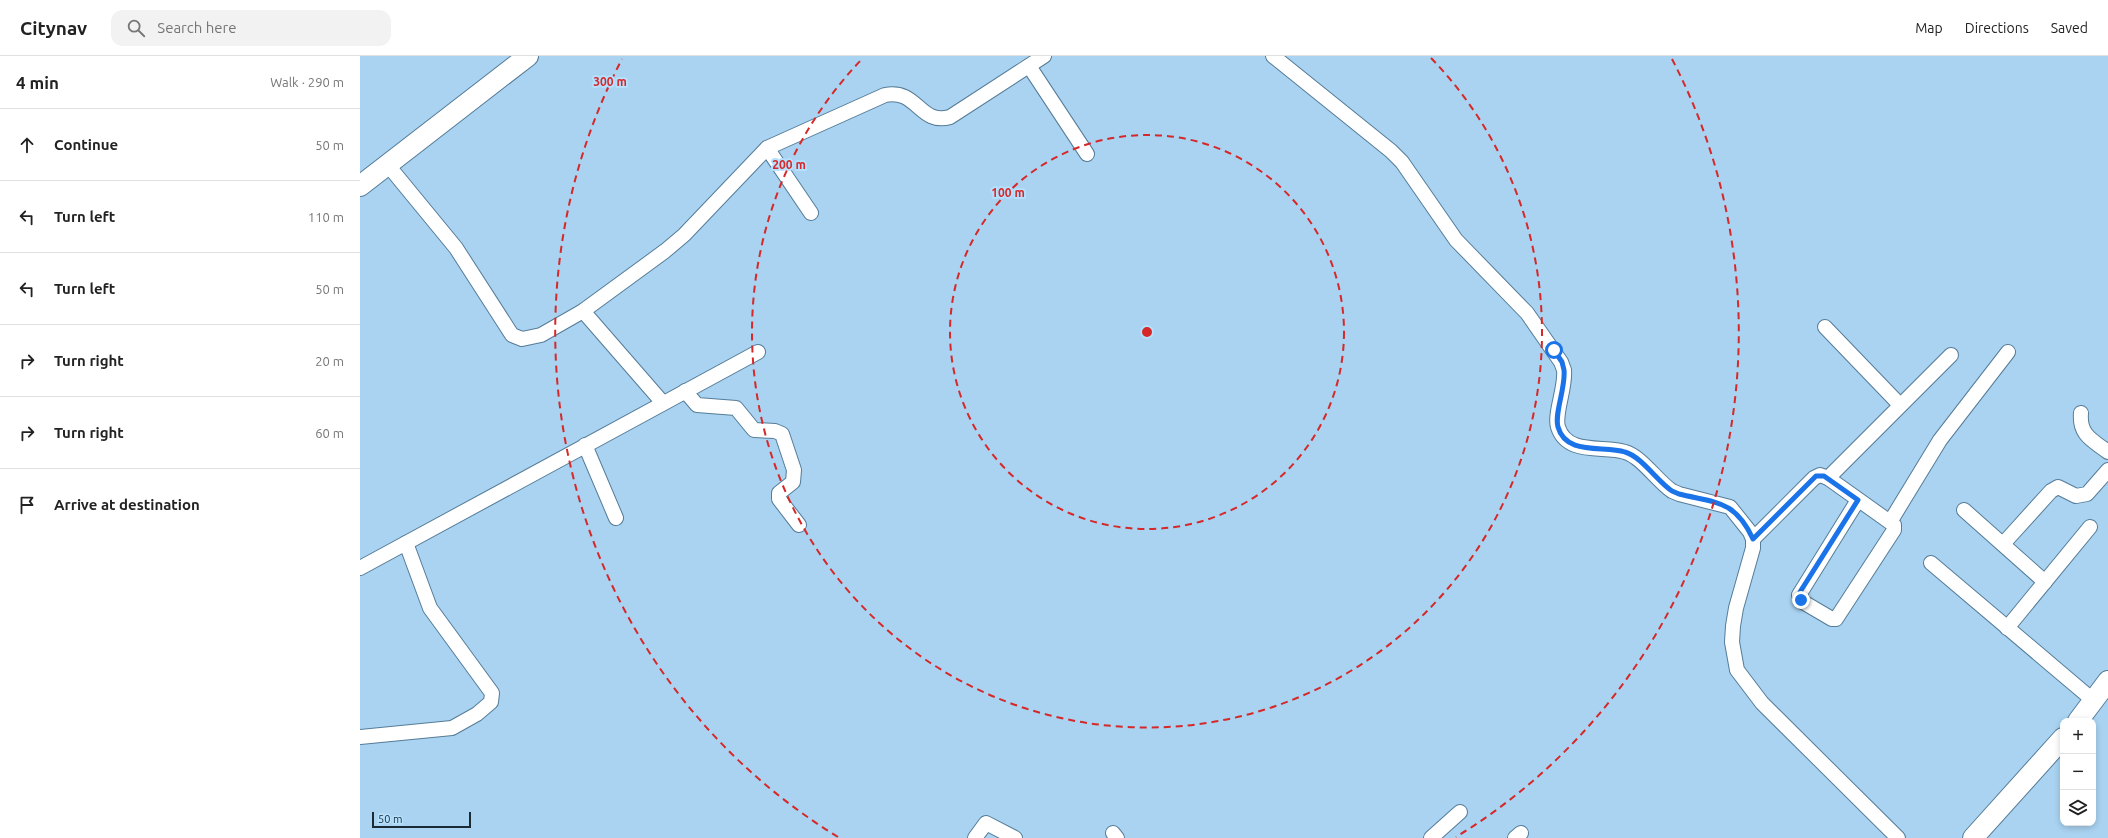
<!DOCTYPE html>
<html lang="en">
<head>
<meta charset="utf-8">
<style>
	:root { --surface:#fff; --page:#f2f2f2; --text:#222; --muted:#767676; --line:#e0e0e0 }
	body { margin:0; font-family:Ubuntu,sans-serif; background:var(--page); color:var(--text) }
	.controls { position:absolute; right:12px; bottom:12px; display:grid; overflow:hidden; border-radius:8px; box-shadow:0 2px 6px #0003 }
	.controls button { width:36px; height:36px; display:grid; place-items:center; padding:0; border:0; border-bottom:1px solid var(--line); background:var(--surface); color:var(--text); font:20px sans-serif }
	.scale { position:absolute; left:12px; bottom:10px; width:99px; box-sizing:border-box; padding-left:4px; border:2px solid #1a2b36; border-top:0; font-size:11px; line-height:14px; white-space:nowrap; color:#1a2b36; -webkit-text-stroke:3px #b5e0fe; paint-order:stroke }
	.stop { position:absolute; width:12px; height:12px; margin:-9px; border:3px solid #1a73e8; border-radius:50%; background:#fff }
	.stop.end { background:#1a73e8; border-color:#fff; box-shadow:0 1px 4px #0008 }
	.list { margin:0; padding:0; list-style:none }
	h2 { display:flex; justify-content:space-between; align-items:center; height:52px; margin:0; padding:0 16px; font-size:17px }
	h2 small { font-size:13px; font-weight:400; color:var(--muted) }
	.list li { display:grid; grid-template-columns:26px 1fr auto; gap:12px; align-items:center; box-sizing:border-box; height:72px; padding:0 16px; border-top:1px solid var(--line) }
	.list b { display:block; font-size:15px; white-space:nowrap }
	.list em { font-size:13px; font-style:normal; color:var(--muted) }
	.icon { flex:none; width:22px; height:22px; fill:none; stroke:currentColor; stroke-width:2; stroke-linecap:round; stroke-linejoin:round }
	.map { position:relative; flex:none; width:1748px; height:782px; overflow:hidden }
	header { display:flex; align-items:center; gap:24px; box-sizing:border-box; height:56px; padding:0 20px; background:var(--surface); border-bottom:1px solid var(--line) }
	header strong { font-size:19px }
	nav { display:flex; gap:22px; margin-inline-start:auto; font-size:14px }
	.search { width:280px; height:36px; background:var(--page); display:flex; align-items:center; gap:10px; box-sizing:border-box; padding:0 14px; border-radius:12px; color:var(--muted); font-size:15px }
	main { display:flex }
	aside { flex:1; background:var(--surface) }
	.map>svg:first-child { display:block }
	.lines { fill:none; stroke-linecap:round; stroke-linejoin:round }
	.street-casing { stroke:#557c98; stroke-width:16 }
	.secondary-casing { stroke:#557c98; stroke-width:22 }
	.street { stroke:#fff; stroke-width:14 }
	.secondary { stroke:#fff; stroke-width:20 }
	.route { stroke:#1a73e8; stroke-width:5 }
	.ring { fill:none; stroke:#d62828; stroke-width:2; stroke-dasharray:7 5 }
	.centre { fill:#d62828; stroke:#b5e0fe; stroke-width:2 }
	.ring-label { font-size:12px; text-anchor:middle; font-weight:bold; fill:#d62828; stroke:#b5e0fe; stroke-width:4; stroke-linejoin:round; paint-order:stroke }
</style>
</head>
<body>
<header>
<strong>Citynav</strong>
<div class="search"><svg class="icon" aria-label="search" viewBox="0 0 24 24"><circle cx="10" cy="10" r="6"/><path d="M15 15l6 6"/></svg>Search here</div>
<nav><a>Map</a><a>Directions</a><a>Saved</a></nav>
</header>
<main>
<aside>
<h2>4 min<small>Walk · 290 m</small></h2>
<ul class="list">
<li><svg class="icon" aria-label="ahead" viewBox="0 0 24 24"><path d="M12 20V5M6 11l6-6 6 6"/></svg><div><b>Continue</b></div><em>50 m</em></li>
<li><svg class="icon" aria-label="left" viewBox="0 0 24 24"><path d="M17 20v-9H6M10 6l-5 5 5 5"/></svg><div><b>Turn left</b></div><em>110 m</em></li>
<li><svg class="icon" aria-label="left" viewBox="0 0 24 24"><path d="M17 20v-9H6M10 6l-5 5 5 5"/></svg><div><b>Turn left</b></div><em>50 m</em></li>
<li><svg class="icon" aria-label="right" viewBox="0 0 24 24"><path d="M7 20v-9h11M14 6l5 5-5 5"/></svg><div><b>Turn right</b></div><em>20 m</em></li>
<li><svg class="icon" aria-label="right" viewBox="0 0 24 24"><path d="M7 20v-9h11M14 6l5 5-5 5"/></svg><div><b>Turn right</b></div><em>60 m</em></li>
<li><svg class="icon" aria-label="arrive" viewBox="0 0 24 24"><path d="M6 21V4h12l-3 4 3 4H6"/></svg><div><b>Arrive at destination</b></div></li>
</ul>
</aside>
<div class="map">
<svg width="1748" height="782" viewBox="0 0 1748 782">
	<rect width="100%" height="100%" fill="#a9d3f1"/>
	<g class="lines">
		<!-- street casing -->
		<g class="street-casing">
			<g id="street">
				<path d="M 913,0 L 1031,95 L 1042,106 L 1096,184 L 1167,257 L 1201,306 L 1204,314 C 1206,331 1194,358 1198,371 C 1207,400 1244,389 1265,396 C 1282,401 1297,425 1312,435 L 1319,438 L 1370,451 L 1390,476 L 1393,483 L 1393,492 L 1376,552 L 1373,570 L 1372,586 L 1377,614 L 1402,647 L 1538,782"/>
				<polyline points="669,10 727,98"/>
				<polyline points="407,92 451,157"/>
				<path d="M 27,108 L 96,192 L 152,279 L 162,283 L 181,279 L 223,255 L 305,195 L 324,179 L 407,92 L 525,39 C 557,32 560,70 590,61 L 684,0"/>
				<polyline points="223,255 303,347"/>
				<polyline points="1465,271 1540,349"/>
				<polyline points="325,335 337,349 376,352 394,374 415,375 422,378 434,414 433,426 419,437 419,443 439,469"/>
				<path d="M 1721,357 C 1719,379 1732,384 1748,396"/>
				<polyline points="225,389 256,462"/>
				<polyline points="1468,422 1591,299"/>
				<polyline points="1604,454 1685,526"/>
				<polyline points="1530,466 1580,384 1648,296"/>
				<polyline points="1393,483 1454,422 1460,419 1468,422 1534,469 1534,474 1476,563 1472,563 1443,546 1439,539 1498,444"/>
				<polyline points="1643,488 1691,435 1698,431 1716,440 1727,438 1748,414"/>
				<polyline points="1571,507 1734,645"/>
				<polyline points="0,512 398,296"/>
				<polyline points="1647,572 1730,471"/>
				<polyline points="0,681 92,672 117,658 131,646 132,637 70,552 46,487"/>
				<polyline points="753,777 757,782"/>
				<polyline points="615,782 626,767 655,782"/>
				<polyline points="1071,782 1100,756"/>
				<polyline points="1155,782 1161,777"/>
			</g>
		</g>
		<!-- secondary casing -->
		<g class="secondary-casing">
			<g id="secondary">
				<polyline points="0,130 168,0"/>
				<polyline points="1718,665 1748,625"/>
				<polyline points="1613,782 1703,682"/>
			</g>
		</g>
		<!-- street -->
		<use href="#street" class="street"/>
		<!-- secondary -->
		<use href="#secondary" class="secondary"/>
	</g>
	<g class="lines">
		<!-- route -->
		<path class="route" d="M 1194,294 L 1202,306 L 1204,314 C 1206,331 1194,358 1198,371 C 1206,400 1244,389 1265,396 C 1282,401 1297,425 1312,435 L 1319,438 C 1356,447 1375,444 1393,483 L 1456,420 L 1464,420 L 1498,444 L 1440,536 L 1439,542 L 1441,544"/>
	</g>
	<!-- distance rings -->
	<g class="ring">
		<circle cx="787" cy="276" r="197"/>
		<path d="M1071 2A395 395 0 1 1 503 2"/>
		<path d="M478 781A592 592 0 0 1 262 3M1312 3A592 592 0 0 1 1096 781"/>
	</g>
	<circle cx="787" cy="276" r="6" class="centre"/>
	<g class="ring-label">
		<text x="250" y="30">300 m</text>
		<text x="429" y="113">200 m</text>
		<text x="648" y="141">100 m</text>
	</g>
</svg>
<div class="controls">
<button>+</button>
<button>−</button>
<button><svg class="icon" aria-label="layers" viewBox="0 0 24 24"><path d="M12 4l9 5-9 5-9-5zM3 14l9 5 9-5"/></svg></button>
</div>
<div class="scale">50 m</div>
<div class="stop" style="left:1194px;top:294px"></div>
<div class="stop end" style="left:1441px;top:544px"></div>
</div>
</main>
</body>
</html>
